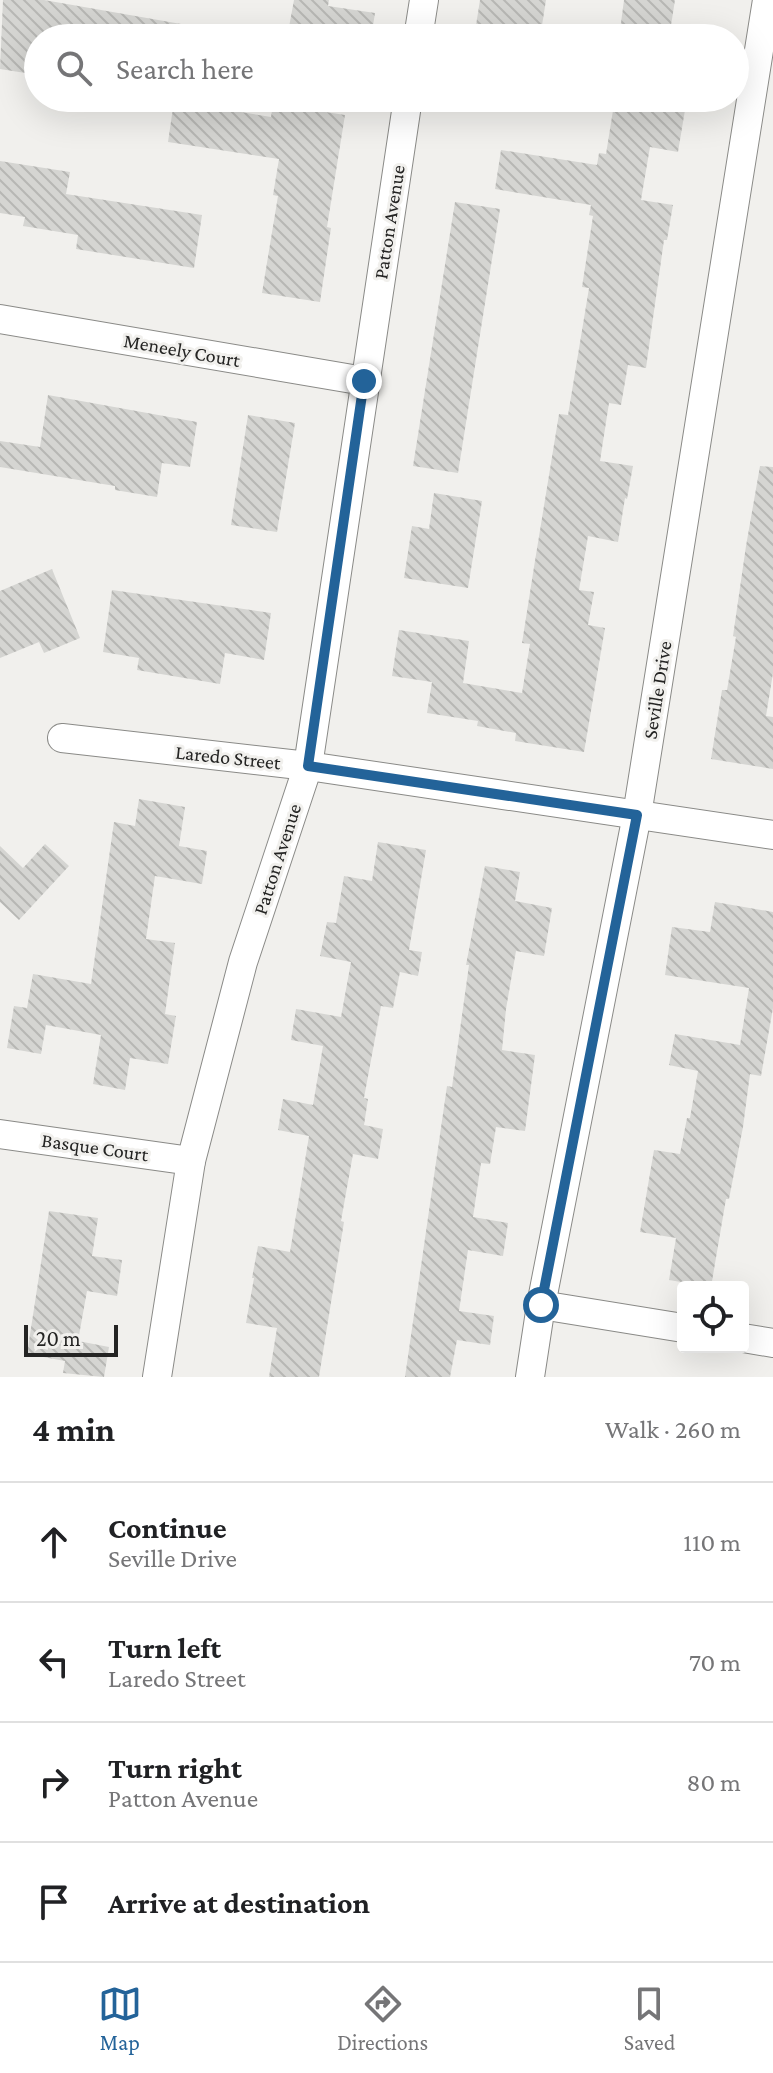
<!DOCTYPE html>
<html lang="en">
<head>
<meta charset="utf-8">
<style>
	:root { --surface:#fff; --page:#f2f2f2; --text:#202124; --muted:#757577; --line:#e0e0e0; --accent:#236399 }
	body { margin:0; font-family:"Crimson Pro",serif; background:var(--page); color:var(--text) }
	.controls { position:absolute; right:24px; bottom:24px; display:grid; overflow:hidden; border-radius:8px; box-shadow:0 8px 32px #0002 }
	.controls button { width:72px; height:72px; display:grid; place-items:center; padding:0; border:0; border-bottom:2px solid var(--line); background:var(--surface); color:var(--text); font:40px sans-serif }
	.scale { position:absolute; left:24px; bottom:20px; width:94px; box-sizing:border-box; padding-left:8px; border:4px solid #242423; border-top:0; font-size:22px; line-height:28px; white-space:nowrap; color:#242423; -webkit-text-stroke:6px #f1f0ed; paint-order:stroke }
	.stop { position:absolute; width:24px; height:24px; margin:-18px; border:6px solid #236399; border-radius:50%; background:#fff }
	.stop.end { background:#236399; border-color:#fff; box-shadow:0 2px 8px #0008 }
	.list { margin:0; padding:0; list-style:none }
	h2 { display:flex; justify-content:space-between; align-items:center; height:104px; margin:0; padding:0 32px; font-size:34px }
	h2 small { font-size:26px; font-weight:400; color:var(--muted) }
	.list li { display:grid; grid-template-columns:52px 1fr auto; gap:24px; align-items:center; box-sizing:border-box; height:120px; padding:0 32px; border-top:2px solid var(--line) }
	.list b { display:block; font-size:30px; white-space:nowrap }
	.list p { margin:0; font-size:26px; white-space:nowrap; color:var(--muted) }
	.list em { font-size:26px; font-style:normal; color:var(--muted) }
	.icon { flex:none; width:44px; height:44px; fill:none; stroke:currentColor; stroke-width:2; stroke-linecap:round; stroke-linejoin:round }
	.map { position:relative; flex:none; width:773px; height:1377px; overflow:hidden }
	.search { position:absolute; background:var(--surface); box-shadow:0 8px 32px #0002; left:24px; right:24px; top:24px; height:88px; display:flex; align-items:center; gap:20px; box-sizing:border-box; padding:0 28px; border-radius:44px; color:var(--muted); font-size:30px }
	.sheet { height:584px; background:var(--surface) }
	nav { display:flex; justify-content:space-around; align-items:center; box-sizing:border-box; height:112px; border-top:2px solid var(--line); background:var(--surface); font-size:22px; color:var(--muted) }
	nav a { display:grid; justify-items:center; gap:4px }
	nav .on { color:var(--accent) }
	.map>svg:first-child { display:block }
	.building { fill:url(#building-back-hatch) }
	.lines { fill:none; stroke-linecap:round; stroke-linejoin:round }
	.minor-casing { stroke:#8a8a87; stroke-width:30 }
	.minor { stroke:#fff; stroke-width:28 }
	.route { stroke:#236399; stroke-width:10 }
	.labels { text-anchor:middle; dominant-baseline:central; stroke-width:6; stroke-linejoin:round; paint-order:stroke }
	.street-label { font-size:20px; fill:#242423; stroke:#f1f0ed }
</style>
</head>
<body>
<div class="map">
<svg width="773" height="1377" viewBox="0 0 773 1377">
	<defs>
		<pattern id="building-back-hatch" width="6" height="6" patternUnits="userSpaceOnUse" patternTransform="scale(2)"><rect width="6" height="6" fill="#d5d5d2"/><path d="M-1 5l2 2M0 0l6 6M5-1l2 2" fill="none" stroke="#b7b7b4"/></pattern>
	</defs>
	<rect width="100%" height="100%" fill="#f1f0ed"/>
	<!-- building -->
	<g class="building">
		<polygon points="3,0 44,0 181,24 180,38 38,38 38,75 0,69"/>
		<polygon points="294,0 329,0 328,6 375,13 371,38 287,38"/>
		<polygon points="480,0 546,0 540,38 474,38"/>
		<polygon points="624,0 675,0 669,38 619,38"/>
		<polygon points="615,98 687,98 678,152 650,147 641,200 673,205 667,240 664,240 646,368 628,365 621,405 609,403 600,461 633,466 627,499 625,498 618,542 588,536 579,590 594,592 588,625 605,628 584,752 515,741 516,733 477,726 478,721 427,713 432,682 392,676 399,630 469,641 463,683 522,693 530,644 522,643 534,567 559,414 568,415 589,288 582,287 593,216 589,215 591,205 495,189 501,150 597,165 599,153 606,154"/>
		<polygon points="174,101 271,117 273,104 345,115 327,227 331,228 320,302 262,293 278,196 273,195 279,159 168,142"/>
		<polygon points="0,161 70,172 66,194 202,215 194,268 76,249 78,235 23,226 25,217 0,213"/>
		<polygon points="455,202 500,209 458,473 413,466"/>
		<polygon points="48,395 197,422 190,467 162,463 157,497 115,490 115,486 0,467 0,441 40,447"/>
		<polygon points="248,415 295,423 277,532 231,525"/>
		<polygon points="760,466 773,467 773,673 766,716 773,717 773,769 711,759 722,690 727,690 736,637 733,636 746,546"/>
		<polygon points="434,493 482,501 468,588 404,578 412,526 429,529"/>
		<polygon points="52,569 80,638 44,653 39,642 0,658 0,591"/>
		<polygon points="112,590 271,613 264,660 225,653 220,684 137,670 139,658 103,652"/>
		<polygon points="139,799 185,807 179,846 207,851 202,884 155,876 146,939 175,943 165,1014 176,1016 168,1064 130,1058 125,1090 93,1084 101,1035 46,1025 41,1054 7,1048 14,1006 27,1008 33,974 91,984 114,822 135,826"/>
		<polygon points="378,842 426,850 409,950 422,952 418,976 400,972 393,1008 381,1006 364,1098 368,1099 364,1125 383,1129 378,1159 353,1154 341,1221 344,1222 319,1377 269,1377 277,1328 246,1323 254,1278 252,1278 258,1246 290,1252 309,1136 278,1130 283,1099 313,1105 323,1046 291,1040 296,1009 341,1017 351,962 320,956 327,922 336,923 344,876 372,881"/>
		<polygon points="45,844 69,866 19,920 0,902 0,846 23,868"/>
		<polygon points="485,866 520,872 515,901 552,908 544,956 516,951 506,1009 502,1050 535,1055 525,1131 496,1127 490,1164 481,1163 473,1217 508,1223 503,1256 468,1250 459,1311 494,1316 490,1345 457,1340 450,1377 405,1377 447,1086 452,1087 469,965 466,965"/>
		<polygon points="715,902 773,912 773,1008 761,1076 750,1074 743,1127 729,1199 726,1199 711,1287 669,1280 676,1238 640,1232 654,1150 680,1154 687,1118 690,1118 698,1071 669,1065 675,1034 740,1045 749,988 665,975 672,927 710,932"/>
		<polygon points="49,1211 98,1218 92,1256 122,1260 117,1296 87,1291 78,1341 109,1347 104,1377 63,1373 65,1361 27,1354"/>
	</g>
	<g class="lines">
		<!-- minor casing -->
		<g class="minor-casing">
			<g id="minor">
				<polyline points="418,38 424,0"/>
				<polyline points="0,319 364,381"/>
				<polyline points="62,738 308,766 773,835"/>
				<polyline points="0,1134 191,1161"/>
				<polyline points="541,1305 683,1328"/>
				<polyline points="743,1338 773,1343"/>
				<polyline points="157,1377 191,1161 243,962 308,766 408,98"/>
				<polyline points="530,1377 541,1305 637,815 767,0"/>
			</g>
		</g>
		<!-- minor -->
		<use href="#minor" class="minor"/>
	</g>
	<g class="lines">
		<!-- route -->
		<polyline class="route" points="364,381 308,766 637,815 541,1305"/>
	</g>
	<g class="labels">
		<!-- street labels -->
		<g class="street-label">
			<text transform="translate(389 222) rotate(-81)">Patton Avenue</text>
			<text transform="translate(182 350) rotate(10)">Meneely Court</text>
			<text transform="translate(657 690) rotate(-81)">Seville Drive</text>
			<text transform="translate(228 757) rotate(6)">Laredo Street</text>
			<text transform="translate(277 859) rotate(-72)">Patton Avenue</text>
			<text transform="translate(95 1147) rotate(8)">Basque Court</text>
		</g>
	</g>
</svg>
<div class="controls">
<button><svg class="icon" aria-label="locate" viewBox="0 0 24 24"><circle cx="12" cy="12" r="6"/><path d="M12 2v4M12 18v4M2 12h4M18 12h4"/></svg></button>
</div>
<div class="scale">20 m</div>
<div class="stop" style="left:541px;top:1305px"></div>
<div class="stop end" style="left:364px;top:381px"></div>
<div class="search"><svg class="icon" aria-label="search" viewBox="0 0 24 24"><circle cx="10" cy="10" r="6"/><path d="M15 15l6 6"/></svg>Search here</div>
</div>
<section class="sheet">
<h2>4 min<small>Walk · 260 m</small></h2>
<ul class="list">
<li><svg class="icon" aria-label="ahead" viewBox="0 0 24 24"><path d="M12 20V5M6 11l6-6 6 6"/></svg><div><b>Continue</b><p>Seville Drive</p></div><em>110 m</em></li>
<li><svg class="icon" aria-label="left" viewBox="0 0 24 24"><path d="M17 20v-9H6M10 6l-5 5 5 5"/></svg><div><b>Turn left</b><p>Laredo Street</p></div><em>70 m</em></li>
<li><svg class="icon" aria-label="right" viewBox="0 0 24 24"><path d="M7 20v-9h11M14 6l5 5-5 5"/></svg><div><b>Turn right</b><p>Patton Avenue</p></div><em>80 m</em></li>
<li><svg class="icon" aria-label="arrive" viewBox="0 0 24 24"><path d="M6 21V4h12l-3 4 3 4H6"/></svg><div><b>Arrive at destination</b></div></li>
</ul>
</section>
<nav>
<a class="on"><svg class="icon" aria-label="map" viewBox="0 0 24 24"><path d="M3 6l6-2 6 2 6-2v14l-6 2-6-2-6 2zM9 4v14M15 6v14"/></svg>Map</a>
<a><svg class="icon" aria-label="directions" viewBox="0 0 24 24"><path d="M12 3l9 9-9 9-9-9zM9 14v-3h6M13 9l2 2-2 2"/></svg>Directions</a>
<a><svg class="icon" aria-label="saved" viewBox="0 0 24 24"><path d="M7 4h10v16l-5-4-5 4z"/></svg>Saved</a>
</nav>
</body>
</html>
